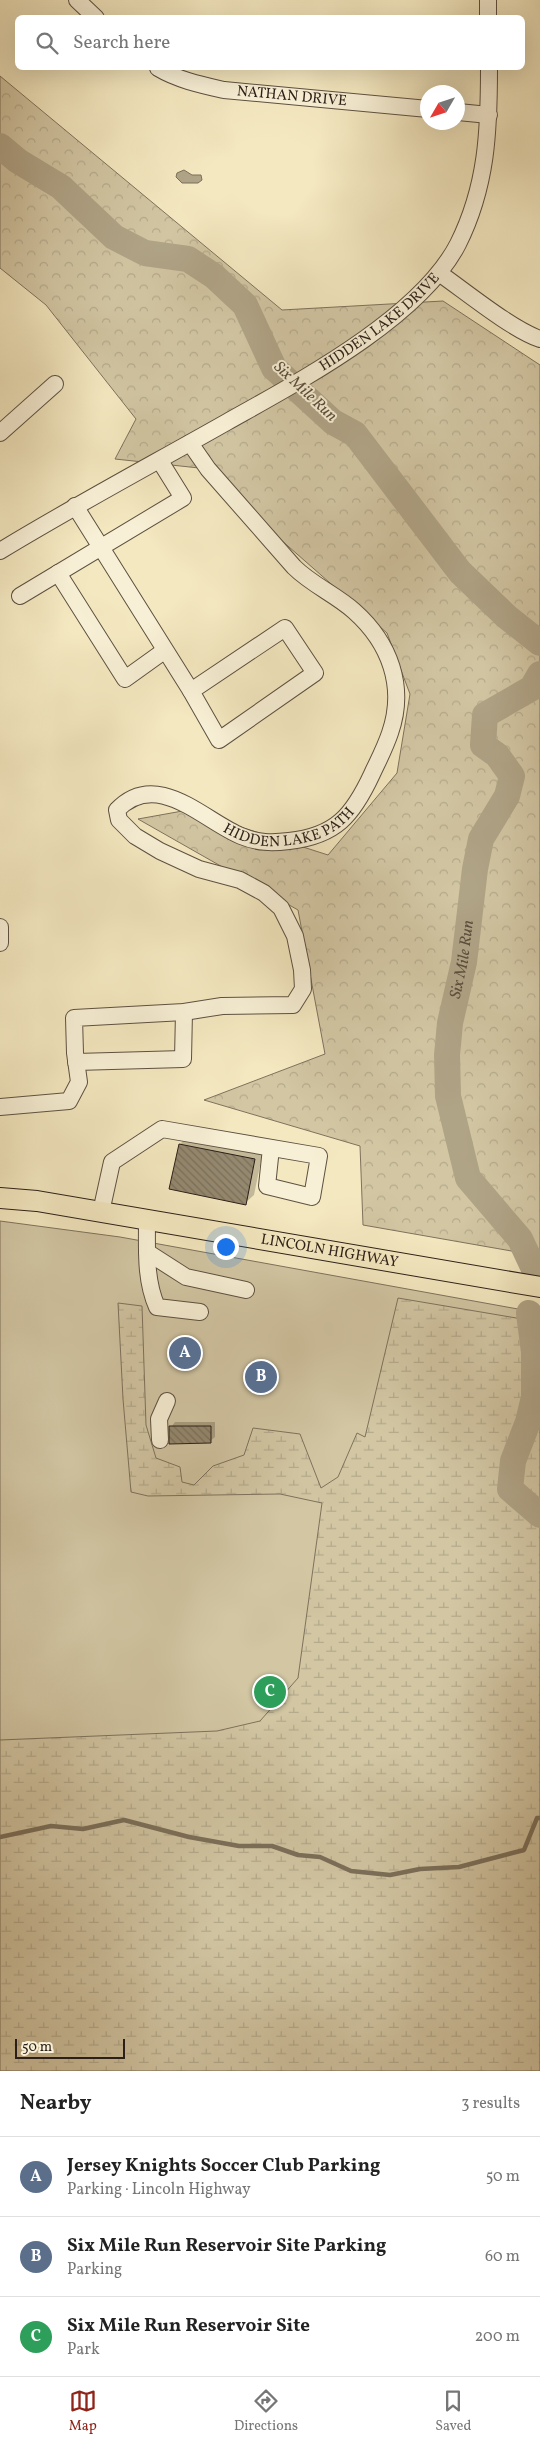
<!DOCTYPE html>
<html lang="en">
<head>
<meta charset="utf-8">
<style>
	:root { --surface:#fff; --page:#f6f6f6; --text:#222; --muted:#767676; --line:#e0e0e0; --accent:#8f2418 }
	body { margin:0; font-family:Vollkorn,serif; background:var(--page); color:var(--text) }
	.compass { position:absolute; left:420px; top:85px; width:45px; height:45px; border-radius:50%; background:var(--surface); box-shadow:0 5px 20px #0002; rotate:231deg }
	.scale { position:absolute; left:15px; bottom:12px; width:110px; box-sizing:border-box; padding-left:5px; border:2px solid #2b1f17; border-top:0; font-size:14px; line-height:18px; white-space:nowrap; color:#2b1f17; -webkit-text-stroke:4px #f8f0d6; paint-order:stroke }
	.you { position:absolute; left:225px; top:1246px; width:18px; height:18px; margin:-12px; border:4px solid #fff; border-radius:50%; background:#1a73e8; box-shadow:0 0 0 8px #1a73e833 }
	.badge { display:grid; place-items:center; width:32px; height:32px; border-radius:50%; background:var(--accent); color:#fff; font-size:16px; font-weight:700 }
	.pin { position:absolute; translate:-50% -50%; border:2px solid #fff; box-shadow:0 1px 5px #0006 }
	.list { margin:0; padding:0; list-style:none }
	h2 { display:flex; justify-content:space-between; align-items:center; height:65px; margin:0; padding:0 20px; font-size:21px }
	h2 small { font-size:16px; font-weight:400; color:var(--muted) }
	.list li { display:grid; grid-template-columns:32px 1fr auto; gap:15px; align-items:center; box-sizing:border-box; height:80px; padding:0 20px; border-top:1px solid var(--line) }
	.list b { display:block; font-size:19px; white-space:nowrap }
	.list p { margin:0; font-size:16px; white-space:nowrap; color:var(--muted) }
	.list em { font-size:16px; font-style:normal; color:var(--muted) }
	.icon { flex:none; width:28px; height:28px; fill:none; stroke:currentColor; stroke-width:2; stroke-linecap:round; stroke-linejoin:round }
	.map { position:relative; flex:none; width:540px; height:2071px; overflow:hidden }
	.search { position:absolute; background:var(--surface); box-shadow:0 5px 20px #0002; left:15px; right:15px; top:15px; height:55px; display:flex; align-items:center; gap:12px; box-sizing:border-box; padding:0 18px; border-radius:8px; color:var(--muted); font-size:19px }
	.sheet { height:305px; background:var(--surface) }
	nav { display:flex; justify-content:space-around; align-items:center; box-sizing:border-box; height:70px; border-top:1px solid var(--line); background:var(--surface); font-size:14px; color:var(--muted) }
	nav a { display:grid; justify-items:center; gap:2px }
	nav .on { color:var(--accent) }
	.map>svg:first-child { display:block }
	.green { fill:#d2c6a3; stroke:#7e725d }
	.forest { fill:url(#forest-crowns); stroke:#7e725d }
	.wetland { fill:url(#wetland-marsh); stroke:#7e725d }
	.water { fill:#b0a487; stroke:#7b6f5a }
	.shadow { fill:#0003 }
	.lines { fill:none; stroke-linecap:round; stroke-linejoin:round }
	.stream { stroke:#7b6f5a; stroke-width:4.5 }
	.river { stroke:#b0a487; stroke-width:26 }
	.building { fill:url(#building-back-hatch); stroke:#2b1f17 }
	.minor-casing { stroke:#5d5141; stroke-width:18 }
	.major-casing { stroke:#2b1f17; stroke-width:22 }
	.minor { stroke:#f8f0d6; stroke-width:16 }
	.major { stroke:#f4e8c0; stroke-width:20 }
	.labels { text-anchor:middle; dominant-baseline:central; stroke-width:4; stroke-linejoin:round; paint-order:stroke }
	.street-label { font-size:15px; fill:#2b1f17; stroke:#f8f0d6 }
	.water-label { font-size:16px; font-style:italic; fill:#5a4e3e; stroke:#f8f0d6 }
</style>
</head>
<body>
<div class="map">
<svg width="540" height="2071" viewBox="0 0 540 2071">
	<defs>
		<pattern id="forest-crowns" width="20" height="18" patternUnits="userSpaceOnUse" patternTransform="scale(1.25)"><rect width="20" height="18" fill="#d2c6a3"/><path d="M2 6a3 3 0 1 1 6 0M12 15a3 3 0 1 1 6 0" fill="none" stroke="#b4aa8c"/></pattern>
		<pattern id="wetland-marsh" width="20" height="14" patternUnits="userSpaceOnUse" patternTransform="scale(1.25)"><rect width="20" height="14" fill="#d2c6a3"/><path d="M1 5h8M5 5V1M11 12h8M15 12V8" fill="none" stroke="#b4aa8c"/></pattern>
		<pattern id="building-back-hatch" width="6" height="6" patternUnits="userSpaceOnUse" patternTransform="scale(1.25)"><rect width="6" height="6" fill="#94886f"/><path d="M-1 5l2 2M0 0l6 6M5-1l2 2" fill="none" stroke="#796f5a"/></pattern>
	</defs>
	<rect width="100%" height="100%" fill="#f4e8c0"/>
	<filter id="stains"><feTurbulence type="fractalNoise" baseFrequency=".004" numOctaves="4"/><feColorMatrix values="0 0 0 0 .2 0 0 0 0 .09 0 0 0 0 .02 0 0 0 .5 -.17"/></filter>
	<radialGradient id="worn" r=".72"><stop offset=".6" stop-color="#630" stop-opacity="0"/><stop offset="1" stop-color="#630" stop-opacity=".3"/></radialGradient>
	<!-- green -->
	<polygon class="green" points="0,1221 120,1237 540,1313 540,2071 0,2071"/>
	<!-- forest -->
	<polygon class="forest" points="0,76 282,310 443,301 540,365 540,1256 363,1225 360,1146 204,1100 325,1054 298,910 138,819 188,810 328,855 397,773 410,694 387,633 199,468 115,459 136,419 46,305 0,268"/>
	<!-- wetland -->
	<polygon class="wetland" points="398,1298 540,1322 540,2071 0,2071 0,1740 217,1731 260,1721 298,1678 322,1503 280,1494 148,1496 131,1492 123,1399 118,1303 142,1306 146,1425 156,1458 180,1467 182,1482 194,1485 213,1466 244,1455 253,1428 300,1434 321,1488 338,1477 357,1433 365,1437"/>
	<!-- water -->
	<polygon class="water" points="184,170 192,175 201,175 202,180 198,183 182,183 176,177 177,173"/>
	<!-- shadow -->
	<g class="shadow">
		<polygon points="189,1135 263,1151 254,1195 245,1203 180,1144"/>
		<polygon points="175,1422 215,1422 215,1437 210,1441 171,1427"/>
	</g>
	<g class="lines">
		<!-- stream -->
		<polyline class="stream" points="0,1837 51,1826 83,1829 124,1820 189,1837 239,1846 272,1846 298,1855 320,1857 351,1871 390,1875 420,1869 459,1867 524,1850 537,1818 540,1818"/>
		<!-- river -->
		<g class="river">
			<polyline points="0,146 18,161 61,187 114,237 145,253 188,259 214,276 245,305 274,368 333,422 355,434 460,572 507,617 540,643"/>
			<path id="s1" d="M 535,1271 L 520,1239 L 468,1178 L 448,1096 L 447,1055 L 450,1023 L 464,962 L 475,869 L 481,839 L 507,796 L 512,776 L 497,755 L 483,745 L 485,715 L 532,688 L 540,674"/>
			<polyline points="529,1313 534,1352 534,1397 528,1422 513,1461 510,1489 540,1515"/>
		</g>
	</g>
	<!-- building -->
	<g class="building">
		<polygon points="179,1144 255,1159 246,1205 169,1189"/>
		<polygon points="169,1426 211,1426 211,1443 169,1444"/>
	</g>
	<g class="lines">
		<!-- minor casing -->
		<g class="minor-casing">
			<g id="minor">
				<polyline points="77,0 96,18"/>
				<polyline points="488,0 488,18"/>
				<path id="s2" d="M 158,68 C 178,80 202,85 224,90 L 428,109"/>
				<polyline points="458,112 489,115"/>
				<path d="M 439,273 C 465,291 511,329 540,339"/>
				<polyline points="0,433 55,384"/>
				<polyline points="75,506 191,691"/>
				<path id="s3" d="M 0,551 C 74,506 151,465 227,422 C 298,382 420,318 458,244 C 487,186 489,131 489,68"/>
				<polyline points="58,573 125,679 164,651"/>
				<polyline points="20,596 183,498 160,461"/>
				<polygon points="285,628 315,673 219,740 191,691"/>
				<polyline points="0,927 0,943"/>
				<polyline points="76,1062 183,1059 184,1012"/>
				<path id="s4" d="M 0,1107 L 69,1101 L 79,1082 L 75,1053 L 74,1018 L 184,1012 L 222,1006 L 293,1005 L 303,989 L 302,970 L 295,936 L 281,908 L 264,893 L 240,880 L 199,869 L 160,851 L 135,836 L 119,820 L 117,810 C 157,768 204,821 241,836 C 258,843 272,843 289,841 C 336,836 353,815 372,774 C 378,761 385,748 390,733 C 406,687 390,643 354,611 C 335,594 312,585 294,567 L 208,469 L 190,443"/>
				<polyline points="101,1212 112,1162 162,1129 319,1156 312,1197 267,1186 271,1148"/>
				<path d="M 147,1221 C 147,1250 145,1280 157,1307 L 200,1312"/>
				<polyline points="147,1252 186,1277 246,1290"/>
				<polyline points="160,1440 159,1419 167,1401"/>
			</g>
		</g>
		<!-- major casing -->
		<g class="major-casing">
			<g id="major">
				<path id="s5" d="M 0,1198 L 37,1201 L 540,1287"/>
			</g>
		</g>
		<!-- minor -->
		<use href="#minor" class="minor"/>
		<!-- major -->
		<use href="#major" class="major"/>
	</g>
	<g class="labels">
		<!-- street labels -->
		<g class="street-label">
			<text stroke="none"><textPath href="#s2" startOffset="138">NATHAN DRIVE</textPath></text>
			<text stroke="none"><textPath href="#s3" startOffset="444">HIDDEN LAKE DRIVE</textPath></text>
			<text stroke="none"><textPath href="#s4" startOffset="866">HIDDEN LAKE PATH</textPath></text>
			<text stroke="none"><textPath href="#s5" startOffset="334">LINCOLN HIGHWAY</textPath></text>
		</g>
		<!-- water labels -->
		<g class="water-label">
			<text transform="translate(305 392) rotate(43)">Six Mile Run</text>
			<text stroke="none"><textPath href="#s1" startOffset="338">Six Mile Run</textPath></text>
		</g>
	</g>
	<rect width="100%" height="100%" filter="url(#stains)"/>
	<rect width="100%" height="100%" fill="url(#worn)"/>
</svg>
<svg class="compass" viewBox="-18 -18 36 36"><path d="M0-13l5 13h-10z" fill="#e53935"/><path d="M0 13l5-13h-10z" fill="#767676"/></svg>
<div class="scale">50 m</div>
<div class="you"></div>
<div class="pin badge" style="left:185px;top:1353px;background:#5c6f8a">A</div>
<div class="pin badge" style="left:261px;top:1377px;background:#5c6f8a">B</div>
<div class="pin badge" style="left:270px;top:1692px;background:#2e9e5b">C</div>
<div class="search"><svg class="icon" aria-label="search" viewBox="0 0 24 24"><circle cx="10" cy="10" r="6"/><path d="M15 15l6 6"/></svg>Search here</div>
</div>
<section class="sheet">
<h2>Nearby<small>3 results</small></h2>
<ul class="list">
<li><span class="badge" style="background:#5c6f8a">A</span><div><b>Jersey Knights Soccer Club Parking</b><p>Parking · Lincoln Highway</p></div><em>50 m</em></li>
<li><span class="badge" style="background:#5c6f8a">B</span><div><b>Six Mile Run Reservoir Site Parking</b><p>Parking</p></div><em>60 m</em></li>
<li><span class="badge" style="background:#2e9e5b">C</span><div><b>Six Mile Run Reservoir Site</b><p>Park</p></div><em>200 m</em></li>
</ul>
</section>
<nav>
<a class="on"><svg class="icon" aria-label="map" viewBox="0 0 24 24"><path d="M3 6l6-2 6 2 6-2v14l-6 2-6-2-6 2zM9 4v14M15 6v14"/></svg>Map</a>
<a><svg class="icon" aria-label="directions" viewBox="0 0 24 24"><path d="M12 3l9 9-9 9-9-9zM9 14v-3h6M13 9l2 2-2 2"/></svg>Directions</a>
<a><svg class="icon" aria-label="saved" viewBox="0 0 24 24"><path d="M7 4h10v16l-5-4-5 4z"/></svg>Saved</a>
</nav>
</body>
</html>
